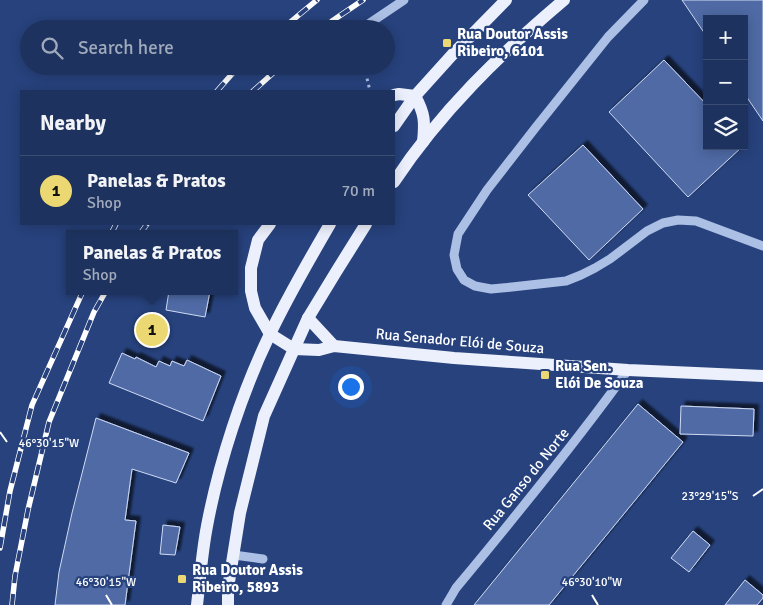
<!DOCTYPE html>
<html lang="en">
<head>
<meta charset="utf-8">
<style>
	:root { --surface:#1d325e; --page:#253a64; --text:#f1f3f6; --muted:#a0aabc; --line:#3b4d73; --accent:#ecd872 }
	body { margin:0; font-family:Signika,sans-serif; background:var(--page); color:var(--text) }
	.controls { position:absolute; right:15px; top:15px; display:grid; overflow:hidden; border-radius:0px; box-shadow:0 2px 12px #0003 }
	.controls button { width:45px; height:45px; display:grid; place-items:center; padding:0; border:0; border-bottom:1px solid var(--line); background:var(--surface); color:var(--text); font:25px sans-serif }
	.you { position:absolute; left:350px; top:386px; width:18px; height:18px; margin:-12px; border:4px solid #fff; border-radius:50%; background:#1a73e8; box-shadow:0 0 0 8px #1a73e833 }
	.badge { display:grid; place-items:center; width:32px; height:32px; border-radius:50%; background:var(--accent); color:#111; font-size:16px; font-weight:700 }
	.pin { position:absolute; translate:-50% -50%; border:2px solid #fff; box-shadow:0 1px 5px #0006 }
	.popup { position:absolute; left:66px; top:230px; width:172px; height:65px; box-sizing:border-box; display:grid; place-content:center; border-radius:0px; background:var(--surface); filter:drop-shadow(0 1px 4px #0005); font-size:16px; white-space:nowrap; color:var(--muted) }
	.popup b { font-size:19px; color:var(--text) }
	.popup::after { content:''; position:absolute; left:50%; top:100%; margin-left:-10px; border:10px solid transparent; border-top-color:var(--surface) }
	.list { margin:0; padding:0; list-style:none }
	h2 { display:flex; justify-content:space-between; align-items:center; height:65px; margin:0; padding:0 20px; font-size:21px }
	h2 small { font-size:16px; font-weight:400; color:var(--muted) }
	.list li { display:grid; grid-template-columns:32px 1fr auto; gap:15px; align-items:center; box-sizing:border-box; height:70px; padding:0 20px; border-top:1px solid var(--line) }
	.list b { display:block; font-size:19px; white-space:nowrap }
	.list p { margin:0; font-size:16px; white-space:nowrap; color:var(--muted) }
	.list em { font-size:16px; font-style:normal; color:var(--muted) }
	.icon { flex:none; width:28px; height:28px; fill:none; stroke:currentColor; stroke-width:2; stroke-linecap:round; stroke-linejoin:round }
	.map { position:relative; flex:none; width:763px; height:605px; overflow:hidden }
	.search { position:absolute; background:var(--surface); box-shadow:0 2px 12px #0003; left:20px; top:20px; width:375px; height:55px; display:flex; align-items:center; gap:12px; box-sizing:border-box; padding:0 18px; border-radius:28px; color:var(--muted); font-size:19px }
	.panel { position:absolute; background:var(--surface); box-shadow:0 2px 12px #0003; left:20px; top:90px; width:375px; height:135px; border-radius:0px }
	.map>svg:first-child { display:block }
	.building { fill:#506ba5; stroke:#cfdbf4; filter:url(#shadow) }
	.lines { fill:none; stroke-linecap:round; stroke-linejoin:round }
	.path { stroke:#acbfe4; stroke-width:3; stroke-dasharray:2.5 4; stroke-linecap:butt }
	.minor { stroke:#acbfe4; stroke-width:9 }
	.major { stroke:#ecf0fc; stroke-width:12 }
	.rail-casing { stroke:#fff; stroke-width:5.5 }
	.rail { stroke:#27427d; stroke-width:4; stroke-dasharray:11; stroke-linecap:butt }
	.ticks { fill:none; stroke:#fff; stroke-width:2 }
	.poi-dot { fill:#ecd872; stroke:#27427d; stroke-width:2 }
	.labels { text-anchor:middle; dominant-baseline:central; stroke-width:4.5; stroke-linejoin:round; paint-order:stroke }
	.poi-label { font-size:15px; font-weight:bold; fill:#fff; stroke:#27427d; text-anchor:start }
	.street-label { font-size:15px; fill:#fff; stroke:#27427d }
	.ticks-label { font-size:12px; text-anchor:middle; fill:#fff; stroke:#27427d; stroke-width:4.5; stroke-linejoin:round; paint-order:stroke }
</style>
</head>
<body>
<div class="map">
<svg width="763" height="605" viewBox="0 0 763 605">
	<defs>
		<filter id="shadow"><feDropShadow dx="4.5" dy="-4.5" stdDeviation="1" flood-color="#0009"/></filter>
	</defs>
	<rect width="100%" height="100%" fill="#27427d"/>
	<!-- building -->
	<g class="building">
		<polygon points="682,0 763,0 763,121 744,93 744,19 707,19 707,37"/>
		<polygon points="664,60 707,105 707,146 743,146 688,197 609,112"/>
		<polygon points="583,145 643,209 589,260 528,195"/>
		<polygon points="169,291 210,291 205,317 166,310"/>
		<polygon points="122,353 135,359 136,357 156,367 159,361 170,366 172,361 184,366 187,360 221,376 203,421 109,383"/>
		<polygon points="638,404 683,442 549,605 474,605"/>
		<polygon points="681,406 754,409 753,436 680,434"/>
		<polygon points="96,418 189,453 176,483 132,469 125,520 136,521 125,605 55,605 59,572 72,513"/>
		<polygon points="163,525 180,527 175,555 160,554"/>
		<polygon points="693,531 710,545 689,572 671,558"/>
		<polygon points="745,580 763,595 763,598 757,605 725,605"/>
	</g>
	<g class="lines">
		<!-- path -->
		<polyline class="path" points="364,66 370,91"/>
		<!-- minor -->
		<g class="minor">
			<polyline points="644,0 608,37 536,127 487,190 458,234 454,255 457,269 464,280 475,286 491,289 512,287 566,281 581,275 595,268 610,259 647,231 663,223 678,220 696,221 763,246"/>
			<polyline points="361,29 404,0"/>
			<polyline points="234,555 263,559"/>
			<path d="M 446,605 L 456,588 C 515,517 574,445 628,370"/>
		</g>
		<!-- major -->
		<g class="major">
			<polyline points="394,95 399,94 415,96"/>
			<path d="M 415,96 C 425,114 425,122 423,142"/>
			<polyline points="394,126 415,96 452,55 506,0"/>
			<path d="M 394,182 C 440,112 500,54 564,0"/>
			<polyline points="270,224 258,240 251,268 251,291 255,308 270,334 294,349 319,350 334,346 454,358 628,370 763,376"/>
			<polyline points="308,318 334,346"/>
			<path d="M 197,605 C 200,579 202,552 207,526 C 219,462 242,392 270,334 C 288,296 309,260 330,224"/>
			<polyline points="228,605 228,588 240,513 264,416 308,318 336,272 366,224"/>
		</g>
		<!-- rail casing -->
		<g class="rail-casing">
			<g id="rail">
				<polyline points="282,29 317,0"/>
				<polyline points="323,29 332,21 363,0"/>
				<polyline points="217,91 239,66"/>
				<polyline points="253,91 281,66"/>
				<polyline points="111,234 116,224"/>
				<polyline points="140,234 147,224"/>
				<polyline points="0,548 10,491 32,405 83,291"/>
				<polyline points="12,605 15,576 28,510 49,422 94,312 106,291"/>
			</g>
		</g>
		<!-- rail -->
		<use href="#rail" class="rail"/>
	</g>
	<!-- ticks -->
	<path class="ticks" d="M 0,432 L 7,442M 753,496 L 763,489M 106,595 L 112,605M 592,595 L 598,605"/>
	<!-- markers -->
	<g class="poi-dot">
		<rect x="442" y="38" width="10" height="10" rx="2.5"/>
		<rect x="540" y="370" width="10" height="10" rx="2.5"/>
		<rect x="177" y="574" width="10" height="10" rx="2.5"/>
	</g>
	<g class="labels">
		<!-- poi labels -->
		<g class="poi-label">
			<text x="457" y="34">Rua Doutor Assis<tspan x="457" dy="17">Ribeiro, 6101</tspan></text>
			<text x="555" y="366">Rua Sen.<tspan x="555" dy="17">Elói De Souza</tspan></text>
			<text x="192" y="570">Rua Doutor Assis<tspan x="192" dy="17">Ribeiro, 5893</tspan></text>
		</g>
		<!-- street labels -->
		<g class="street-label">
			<text transform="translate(460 341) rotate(5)">Rua Senador Elói de Souza</text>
			<text transform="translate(526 479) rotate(-51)">Rua Ganso do Norte</text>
		</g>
	</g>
	<g class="ticks-label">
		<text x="49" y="447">46°30'15"W</text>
		<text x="710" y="500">23°29'15"S</text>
		<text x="106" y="586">46°30'15"W</text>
		<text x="592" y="586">46°30'10"W</text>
	</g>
</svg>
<div class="controls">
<button>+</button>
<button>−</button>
<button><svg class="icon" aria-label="layers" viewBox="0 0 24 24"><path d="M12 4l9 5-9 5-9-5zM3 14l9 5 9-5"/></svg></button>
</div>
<div class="you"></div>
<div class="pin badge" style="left:152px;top:330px">1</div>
<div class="popup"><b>Panelas &amp; Pratos</b>Shop</div>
<div class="search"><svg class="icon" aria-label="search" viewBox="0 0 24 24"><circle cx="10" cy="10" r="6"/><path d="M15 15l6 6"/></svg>Search here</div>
<section class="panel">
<h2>Nearby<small></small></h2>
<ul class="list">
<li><span class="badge">1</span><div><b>Panelas &amp; Pratos</b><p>Shop</p></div><em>70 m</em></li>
</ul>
</section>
</div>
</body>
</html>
